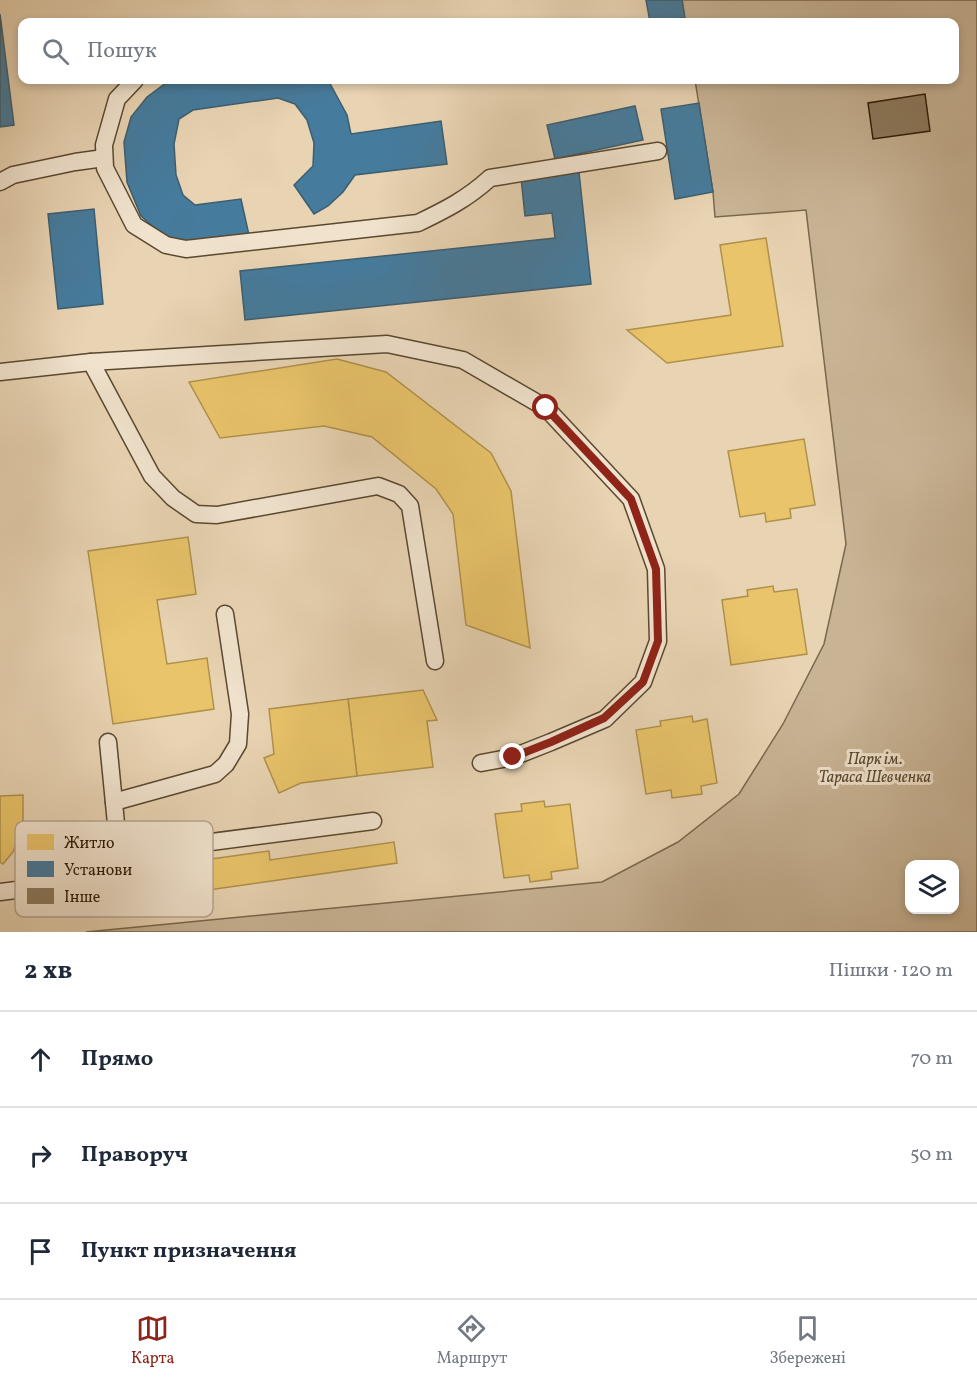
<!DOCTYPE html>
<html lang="uk">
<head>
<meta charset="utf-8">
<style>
	:root { --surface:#fff; --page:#f2f2f3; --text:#1f2937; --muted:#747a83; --line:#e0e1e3; --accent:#8f2418 }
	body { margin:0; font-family:Vollkorn,serif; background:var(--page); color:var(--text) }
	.controls { position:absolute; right:18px; bottom:18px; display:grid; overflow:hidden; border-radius:12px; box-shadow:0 3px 9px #0003 }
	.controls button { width:54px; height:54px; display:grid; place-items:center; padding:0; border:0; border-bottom:2px solid var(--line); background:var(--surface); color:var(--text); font:30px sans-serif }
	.stop { position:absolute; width:18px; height:18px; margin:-14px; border:4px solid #8f2418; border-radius:50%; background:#fff }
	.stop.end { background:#8f2418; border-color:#fff; box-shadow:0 2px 6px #0008 }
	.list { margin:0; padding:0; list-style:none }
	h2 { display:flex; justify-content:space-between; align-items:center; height:78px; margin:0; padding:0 24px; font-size:26px }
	h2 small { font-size:20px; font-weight:400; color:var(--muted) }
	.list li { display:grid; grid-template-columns:39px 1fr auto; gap:18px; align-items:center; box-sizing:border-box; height:96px; padding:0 24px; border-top:2px solid var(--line) }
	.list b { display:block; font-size:22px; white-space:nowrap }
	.list em { font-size:20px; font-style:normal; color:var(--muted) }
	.icon { flex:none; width:33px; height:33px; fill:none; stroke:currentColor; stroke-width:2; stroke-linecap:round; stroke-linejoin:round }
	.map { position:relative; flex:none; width:977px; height:932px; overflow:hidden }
	.search { position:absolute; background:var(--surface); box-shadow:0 3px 9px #0003; left:18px; right:18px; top:18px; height:66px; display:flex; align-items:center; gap:15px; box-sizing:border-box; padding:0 21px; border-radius:12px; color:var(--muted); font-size:22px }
	.sheet { height:366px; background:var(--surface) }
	nav { display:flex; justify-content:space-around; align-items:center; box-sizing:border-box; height:84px; border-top:2px solid var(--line); background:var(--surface); font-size:16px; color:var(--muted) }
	nav a { display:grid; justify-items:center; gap:3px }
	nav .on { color:var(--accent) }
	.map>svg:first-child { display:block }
	.green { fill:#c8b495; stroke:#79684d; stroke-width:1.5; fill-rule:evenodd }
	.homes { fill:#e9c46a; stroke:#b0914c; stroke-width:1.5 }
	.public { fill:#457b9d; stroke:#3d5e6f; stroke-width:1.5 }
	.building { fill:#8d7b5f; stroke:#2a1b05; stroke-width:1.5 }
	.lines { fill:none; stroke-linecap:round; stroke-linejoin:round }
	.lane-casing { stroke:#5a4930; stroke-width:19 }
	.lane { stroke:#f0e2cd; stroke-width:16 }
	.route { stroke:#8f2418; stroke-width:8 }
	.labels { text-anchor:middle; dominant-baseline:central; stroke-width:6; stroke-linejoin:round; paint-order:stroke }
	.park-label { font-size:16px; font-style:italic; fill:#594930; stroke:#f0e2cd }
	.key { fill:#f0e2cd; stroke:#b5a691; stroke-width:1.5 }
	.key-label { font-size:16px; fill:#2a1b05 }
</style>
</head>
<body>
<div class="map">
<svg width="977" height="932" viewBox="0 0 977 932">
	<rect width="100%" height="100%" fill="#e8d3b2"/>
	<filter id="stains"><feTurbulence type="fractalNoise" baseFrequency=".00333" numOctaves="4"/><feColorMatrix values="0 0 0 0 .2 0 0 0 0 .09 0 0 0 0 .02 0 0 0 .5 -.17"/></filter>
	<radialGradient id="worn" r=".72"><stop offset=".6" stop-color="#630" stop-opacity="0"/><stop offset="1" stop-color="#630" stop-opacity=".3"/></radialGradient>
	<!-- green -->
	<path class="green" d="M 682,0 L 977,0 L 977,932 L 86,932 L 602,882 L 678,842 L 739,794 L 783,724 L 824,644 L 846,544 L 806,210 L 715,217 L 713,192 L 695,80 L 954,80 L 954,22 L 685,22 ZM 910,864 L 954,864 L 954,910 L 910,910 Z"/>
	<!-- homes -->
	<g class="homes">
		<polygon points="766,238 783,346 667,363 627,330 731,315 720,245"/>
		<polygon points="337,359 386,372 491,453 511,491 530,648 466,625 453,514 436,489 372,437 324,426 220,438 189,382"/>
		<polygon points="804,439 815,505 790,509 791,518 766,522 765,513 740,517 728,451"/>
		<polygon points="188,537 196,594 157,600 167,664 207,658 214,709 113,724 88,551"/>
		<polygon points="773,586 774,592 797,589 807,654 731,665 722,600 748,596 747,590"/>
		<polygon points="423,690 437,720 427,721 433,767 357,776 348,699"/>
		<polygon points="348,699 357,776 301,783 279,793 264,758 274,754 269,709"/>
		<polygon points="692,716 693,722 707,719 717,783 701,786 702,794 672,798 671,790 646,794 636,730 661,726 660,721"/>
		<polygon points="23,795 23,823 13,852 3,864 0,862 0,796"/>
		<polygon points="544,801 545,807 570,804 578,868 551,872 552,879 530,882 529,875 504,878 495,814 522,811 521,804"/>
		<polygon points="394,842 397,863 152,898 147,868 269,851 270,860"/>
	</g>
	<!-- public -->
	<g class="public">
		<polygon points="646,0 682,0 685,18 650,22"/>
		<polygon points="0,14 14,125 0,127"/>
		<polygon points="170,80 328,80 347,115 351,134 441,121 447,164 355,175 343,192 328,206 314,214 294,185 313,166 314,143 307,120 295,104 278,98 193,110 179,119 174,144 176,175 183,195 195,205 241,199 249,235 186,244 167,239 141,216 127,182 124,142 131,117 147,97"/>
		<polygon points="699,103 713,192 675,199 661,109"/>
		<polygon points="635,106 643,140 555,159 547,125"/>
		<polygon points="579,172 591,284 245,320 240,271 555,238 552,213 525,216 521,178"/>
		<polygon points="94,209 103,304 58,309 48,214"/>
	</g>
	<!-- building -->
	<polygon class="building" points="925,94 930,131 873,139 868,103"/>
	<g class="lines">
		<!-- lane casing -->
		<g class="lane-casing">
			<g id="lane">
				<path d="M 135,80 L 117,99 L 104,145 L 105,168 L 134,225 L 166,245 L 186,249 L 418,223 C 445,210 467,199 490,178 L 658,151"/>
				<polyline points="0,182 13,175 75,162 104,158"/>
				<polyline points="91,362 152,476 173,498 196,514 217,515 378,486 399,494 410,506 435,661"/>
				<polyline points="0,372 91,362 387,344 463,360 546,408 631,499 656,569 658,641 643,682 605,719 551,742 513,757 481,763"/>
				<polyline points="108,742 119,854"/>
				<polyline points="114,802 215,774 226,764 238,744 240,714 225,614"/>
				<polyline points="0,892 86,881 108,866 119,854 373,821"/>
			</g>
		</g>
		<!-- lane -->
		<use href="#lane" class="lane"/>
	</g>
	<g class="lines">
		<!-- route -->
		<polyline class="route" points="513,757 551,742 604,718 643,682 658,641 656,569 631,499 546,408"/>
	</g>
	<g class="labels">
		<!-- park labels -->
		<g class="park-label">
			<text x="875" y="760">Парк ім.<tspan x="875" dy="18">Тараса Шевченка</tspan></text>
		</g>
	</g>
	<!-- legend -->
	<rect x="15" y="821" width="198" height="96" rx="9" class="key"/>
	<rect x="27" y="834" width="27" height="16" fill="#e9c46a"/>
	<rect x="27" y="861" width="27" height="16" fill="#457b9d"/>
	<rect x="27" y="888" width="27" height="16" fill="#8d7b5f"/>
	<g class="key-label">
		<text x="64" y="848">Житло</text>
		<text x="64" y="875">Установи</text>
		<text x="64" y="902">Інше</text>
	</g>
	<rect width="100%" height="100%" filter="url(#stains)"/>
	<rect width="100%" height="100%" fill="url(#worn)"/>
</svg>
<div class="controls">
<button><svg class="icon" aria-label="layers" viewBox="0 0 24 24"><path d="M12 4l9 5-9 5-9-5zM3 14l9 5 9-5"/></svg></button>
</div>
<div class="stop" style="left:546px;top:408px"></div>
<div class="stop end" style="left:513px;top:757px"></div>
<div class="search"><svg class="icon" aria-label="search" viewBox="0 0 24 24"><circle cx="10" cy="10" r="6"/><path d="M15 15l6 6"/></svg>Пошук</div>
</div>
<section class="sheet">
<h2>2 хв<small>Пішки · 120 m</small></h2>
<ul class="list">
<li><svg class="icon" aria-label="ahead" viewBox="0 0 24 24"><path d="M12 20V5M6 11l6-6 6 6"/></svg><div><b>Прямо</b></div><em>70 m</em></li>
<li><svg class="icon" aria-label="right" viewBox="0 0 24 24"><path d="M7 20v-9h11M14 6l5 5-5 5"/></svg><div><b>Праворуч</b></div><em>50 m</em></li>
<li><svg class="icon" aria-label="arrive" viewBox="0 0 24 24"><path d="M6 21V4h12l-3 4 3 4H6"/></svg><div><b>Пункт призначення</b></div></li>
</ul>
</section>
<nav>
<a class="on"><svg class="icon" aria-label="map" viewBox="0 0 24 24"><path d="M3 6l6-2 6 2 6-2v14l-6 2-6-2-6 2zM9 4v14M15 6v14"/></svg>Карта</a>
<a><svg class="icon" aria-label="directions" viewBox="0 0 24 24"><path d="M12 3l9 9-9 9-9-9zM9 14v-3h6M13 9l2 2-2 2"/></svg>Маршрут</a>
<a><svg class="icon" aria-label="saved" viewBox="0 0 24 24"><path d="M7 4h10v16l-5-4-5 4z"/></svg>Збережені</a>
</nav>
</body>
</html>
